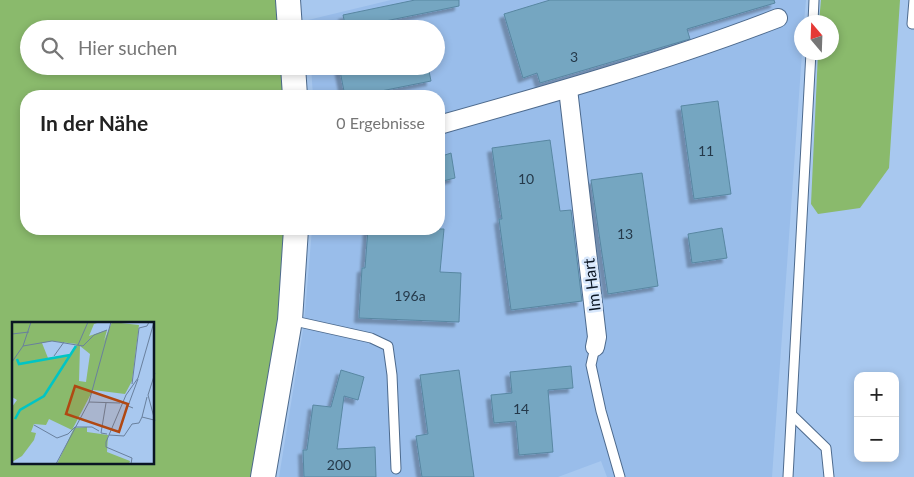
<!DOCTYPE html>
<html lang="de">
<head>
<meta charset="utf-8">
<style>
	:root { --surface:#fff; --page:#f2f2f2; --text:#222; --muted:#767676; --line:#e0e0e0 }
	body { margin:0; font-family:Lato,sans-serif; background:var(--page); color:var(--text) }
	.controls { position:absolute; right:15px; bottom:15px; display:grid; overflow:hidden; border-radius:10px; box-shadow:0 2px 8px #0003 }
	.controls button { width:45px; height:45px; display:grid; place-items:center; padding:0; border:0; border-bottom:1px solid var(--line); background:var(--surface); color:var(--text); font:25px sans-serif }
	.compass { position:absolute; left:794px; top:15px; width:45px; height:45px; border-radius:50%; background:var(--surface); box-shadow:0 2px 8px #0003; rotate:341deg }
	.list { margin:0; padding:0; list-style:none }
	h2 { display:flex; justify-content:space-between; align-items:center; height:65px; margin:0; padding:0 20px; font-size:21px }
	h2 small { font-size:16px; font-weight:400; color:var(--muted) }
	.icon { flex:none; width:28px; height:28px; fill:none; stroke:currentColor; stroke-width:2; stroke-linecap:round; stroke-linejoin:round }
	.map { position:relative; flex:none; width:914px; height:477px; overflow:hidden }
	.search { position:absolute; background:var(--surface); box-shadow:0 2px 8px #0003; left:20px; top:20px; width:425px; height:55px; display:flex; align-items:center; gap:12px; box-sizing:border-box; padding:0 18px; border-radius:28px; color:var(--muted); font-size:19px }
	.panel { position:absolute; background:var(--surface); box-shadow:0 2px 8px #0003; left:20px; top:90px; width:425px; height:145px; border-radius:20px }
	.map>svg:first-child { display:block }
	.built { fill:#99bdea }
	.green { fill:#8aba6c; fill-rule:evenodd }
	.building { fill:#75a6c1; stroke:#5887a2; filter:url(#shadow) }
	.lines { fill:none; stroke-linecap:round; stroke-linejoin:round }
	.lane-casing { stroke:#4d6a8d; stroke-width:11 }
	.street-casing { stroke:#4d6a8d; stroke-width:20 }
	.secondary-casing { stroke:#4d6a8d; stroke-width:26 }
	.lane { stroke:#fff; stroke-width:9 }
	.street { stroke:#fff; stroke-width:18 }
	.secondary { stroke:#fff; stroke-width:24 }
	.labels { text-anchor:middle; dominant-baseline:central; stroke-width:5; stroke-linejoin:round; paint-order:stroke }
	.number-label { font-size:14px; fill:#25394a }
	.street-label { font-size:16px; fill:#0a1523; stroke:#d7e7fc }
	.inset-river { fill:none; stroke:#00c5c4; stroke-width:2.5 }
	.inset-road { fill:none; stroke:#69809d; stroke-width:1 }
	.view { fill:#b04812; fill-opacity:0.15; stroke:#b04812; stroke-width:2.5 }
	.inset-edge { fill:none; stroke:#0a1523; stroke-width:2.5 }
</style>
</head>
<body>
<div class="map">
<svg width="914" height="477" viewBox="0 0 914 477">
	<defs>
		<filter id="shadow"><feDropShadow dx="-4.5" dy="4.5" stdDeviation="1" flood-color="#0004"/></filter>
	</defs>
	<rect width="100%" height="100%" fill="#a8c8ef"/>
	<!-- built -->
	<polygon class="built" points="391,0 806,0 804,22 802,22 802,53 772,477 607,477 601,461 558,477 279,477 304,324 312,229 439,229 439,96 313,96 311,66 436,66 436,29 309,29 308,20"/>
	<!-- green -->
	<g class="green">
		<path d="M 0,0 L 281,0 L 284,29 L 29,29 L 29,66 L 287,66 L 289,96 L 26,96 L 26,229 L 289,229 L 282,322 L 256,477 L 0,477 ZM 14,323 L 154,323 L 154,463 L 14,463 Z"/>
		<polygon points="821,0 900,0 889,168 860,208 818,214 811,204 818,53 832,52 832,22 819,22"/>
	</g>
	<!-- building -->
	<g class="building">
		<polygon points="415,0 459,0 459,6 346,29 343,15"/>
		<polygon points="550,0 774,0 775,3 687,29 690,39 540,83 537,73 523,78 504,14"/>
		<polygon points="339,66 428,66 431,81 356,96 345,96"/>
		<polygon points="718,101 731,194 694,199 681,106"/>
		<polygon points="550,140 560,211 571,210 582,301 511,310 499,219 502,219 492,148"/>
		<polygon points="451,153 455,178 439,182 439,157"/>
		<polygon points="642,173 658,286 608,294 591,180"/>
		<polygon points="722,228 727,258 692,263 688,234"/>
		<polygon points="368,229 444,229 440,272 461,273 459,322 359,318 362,268 365,268"/>
		<polygon points="571,366 573,388 548,390 553,452 519,455 516,421 494,423 491,395 512,393 510,372"/>
		<polygon points="341,370 364,377 358,400 344,396 337,449 375,447 376,477 304,477 303,450 307,450 313,405 331,407"/>
		<polygon points="459,370 474,477 422,477 416,436 428,434 420,375"/>
	</g>
	<g class="lines">
		<!-- lane casing -->
		<g class="lane-casing">
			<g id="lane">
				<polyline points="914,0 912,24 914,24"/>
				<polyline points="813,22 814,0"/>
				<polyline points="290,320 371,338 388,346 392,375 396,469"/>
				<polyline points="595,347 591,365 601,411 620,477"/>
				<polyline points="792,415 826,448 829,477"/>
				<polyline points="788,477 811,52"/>
			</g>
		</g>
		<!-- street casing -->
		<g class="street-casing">
			<g id="street">
				<polyline points="568,89 597,337 595,347"/>
				<path d="M 439,125 C 553,93 667,61 778,18"/>
			</g>
		</g>
		<!-- secondary casing -->
		<g class="secondary-casing">
			<g id="secondary">
				<polyline points="288,0 290,29"/>
				<polyline points="293,66 295,96"/>
				<polyline points="263,477 290,320 296,229"/>
			</g>
		</g>
		<!-- lane -->
		<use href="#lane" class="lane"/>
		<!-- street -->
		<use href="#street" class="street"/>
		<!-- secondary -->
		<use href="#secondary" class="secondary"/>
	</g>
	<g class="labels">
		<!-- number labels -->
		<g class="number-label">
			<text x="574" y="56">3</text>
			<text x="706" y="150">11</text>
			<text x="526" y="178">10</text>
			<text x="625" y="233">13</text>
			<text x="410" y="295">196a</text>
			<text x="521" y="408">14</text>
			<text x="339" y="464">200</text>
		</g>
		<!-- street labels -->
		<g class="street-label">
			<text transform="translate(591 285) rotate(-97)">Im Hart</text>
		</g>
	</g>
	<!-- overview -->
	<g transform="translate(12 322)">
		<rect width="142" height="142" fill="#a8c8ef"/>
		<path d="M 0,0 L 88,0 L 82,2 L 77,14 L 95,8 L 92,19 L 100,0 L 127,3 L 120,59 L 113,72 L 81,68 L 60,108 L 37,97 L 34,103 L 22,102 L 19,110 L 24,111 L 22,118 L 10,134 L 0,140 L 0,85 L 5,78 L 0,75 ZM 40,19 L 65,22 L 58,33 L 36,36 L 30,21 ZM 68,24 L 78,32 L 74,60 L 67,59 ZM 75,105 L 75,110 L 96,113 L 95,130 L 118,139 L 117,142 L 45,142 L 62,106 Z" fill="#8aba6c" fill-rule="evenodd"/>
		<path class="inset-river" d="M 5,37 L 7,42 L 58,33M 3,97 L 8,88 L 32,74 L 64,24"/>
		<path class="inset-road" d="M 0,12 L 17,10M 66,23 L 76,0M 11,24 L 40,19 L 71,24 L 82,13 L 95,8M 42,34 L 52,20M 0,40 L 11,24 L 19,0M 143,51 L 136,73 L 143,99M 120,62 L 127,6 L 135,4 L 137,0M 135,75 L 130,95 L 142,98M 77,80 L 108,81M 94,81 L 89,111 L 95,112M 121,86 L 116,84 L 126,57M 22,103 L 45,116 L 56,112 L 63,105 L 80,105 L 87,109M 97,113 L 112,114 L 120,102 L 127,101 L 130,95M 44,142 L 77,80 L 99,0M 119,142 L 120,136 L 94,125 L 94,120 L 114,73 L 126,56 L 142,0"/>
		<path class="view" d="M 63,64 L 116,82 L 107,110 L 54,92 Z"/>
		<rect width="142" height="142" class="inset-edge"/>
	</g>
</svg>
<div class="controls">
<button>+</button>
<button>−</button>
</div>
<svg class="compass" viewBox="-18 -18 36 36"><path d="M0-13l5 13h-10z" fill="#e53935"/><path d="M0 13l5-13h-10z" fill="#767676"/></svg>
<div class="search"><svg class="icon" aria-label="search" viewBox="0 0 24 24"><circle cx="10" cy="10" r="6"/><path d="M15 15l6 6"/></svg>Hier suchen</div>
<section class="panel">
<h2>In der Nähe<small>0 Ergebnisse</small></h2>
<ul class="list">
</ul>
</section>
</div>
</body>
</html>
